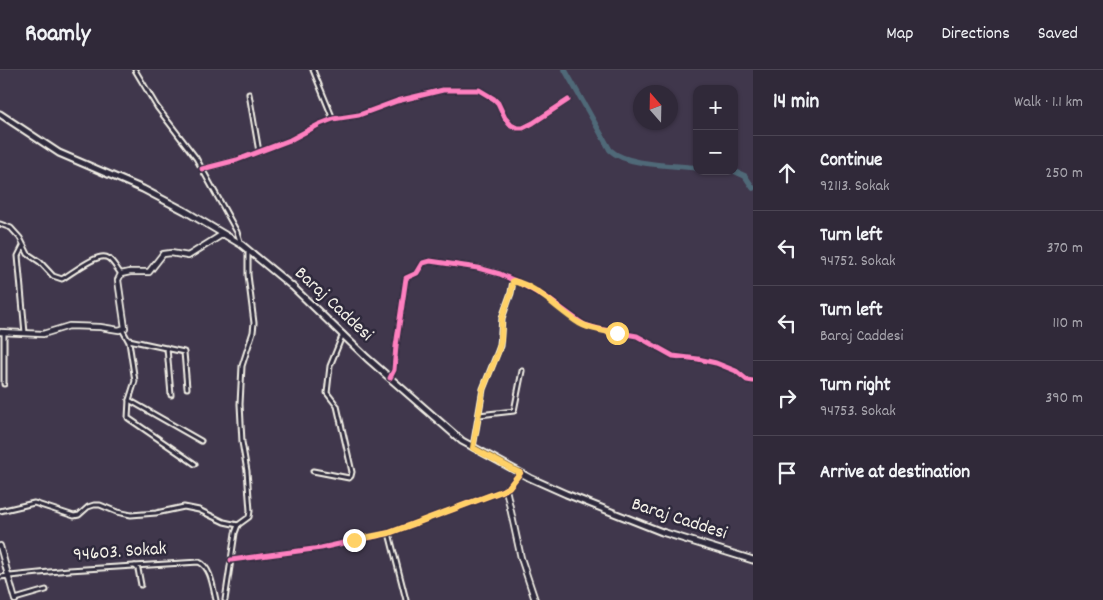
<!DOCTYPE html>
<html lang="en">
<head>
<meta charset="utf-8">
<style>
	:root { --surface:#302939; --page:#3c3544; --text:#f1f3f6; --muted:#a8a6ae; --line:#4b4553 }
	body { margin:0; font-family:Dekko,sans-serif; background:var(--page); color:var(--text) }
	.controls { position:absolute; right:15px; top:15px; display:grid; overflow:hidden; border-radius:10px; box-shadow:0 1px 4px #0004 }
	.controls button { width:45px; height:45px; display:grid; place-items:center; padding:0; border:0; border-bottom:1px solid var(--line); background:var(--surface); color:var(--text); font:25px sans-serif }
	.compass { position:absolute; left:633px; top:15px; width:45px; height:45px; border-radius:50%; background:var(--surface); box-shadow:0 1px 4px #0004; rotate:340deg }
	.stop { position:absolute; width:15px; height:15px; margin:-11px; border:4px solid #ffd166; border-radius:50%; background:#fff }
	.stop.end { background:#ffd166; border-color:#fff; box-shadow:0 1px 5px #0008 }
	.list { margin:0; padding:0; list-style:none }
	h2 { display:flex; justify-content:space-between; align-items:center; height:65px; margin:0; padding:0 20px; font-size:21px }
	h2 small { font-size:16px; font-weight:400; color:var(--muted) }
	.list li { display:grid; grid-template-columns:32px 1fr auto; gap:15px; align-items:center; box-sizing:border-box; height:75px; padding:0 20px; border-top:1px solid var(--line) }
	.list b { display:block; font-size:19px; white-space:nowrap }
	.list p { margin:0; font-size:16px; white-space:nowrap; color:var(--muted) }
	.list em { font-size:16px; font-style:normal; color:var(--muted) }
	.icon { flex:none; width:28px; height:28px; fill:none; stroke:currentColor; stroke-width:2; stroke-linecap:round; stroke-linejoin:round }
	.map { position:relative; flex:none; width:753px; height:530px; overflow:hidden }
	header { display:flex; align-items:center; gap:30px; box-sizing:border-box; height:70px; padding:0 25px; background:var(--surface); border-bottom:1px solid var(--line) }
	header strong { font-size:24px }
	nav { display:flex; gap:28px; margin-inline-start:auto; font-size:18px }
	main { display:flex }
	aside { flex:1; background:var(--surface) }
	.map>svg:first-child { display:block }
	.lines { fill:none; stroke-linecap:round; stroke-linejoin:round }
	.river { stroke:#506978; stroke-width:5.5 }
	.minor-casing { stroke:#f4f1e8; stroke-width:7 }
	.tertiary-casing { stroke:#f4f1e8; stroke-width:8 }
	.secondary-casing { stroke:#f4f1e8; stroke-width:9 }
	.minor { stroke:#2f2a3d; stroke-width:3 }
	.tertiary { stroke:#2f2a3d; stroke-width:4.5 }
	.secondary { stroke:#2f2a3d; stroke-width:5 }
	.cycleway-casing { stroke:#2f2a3d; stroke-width:8 }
	.cycleway { stroke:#ff80c0; stroke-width:5 }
	.route { stroke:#ffd166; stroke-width:6 }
	.labels { text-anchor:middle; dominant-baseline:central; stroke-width:5; stroke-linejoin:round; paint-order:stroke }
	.street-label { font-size:19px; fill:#f4f1e8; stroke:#2f2a3d }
</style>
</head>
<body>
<header>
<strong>Roamly</strong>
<nav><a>Map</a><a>Directions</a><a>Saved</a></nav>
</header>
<main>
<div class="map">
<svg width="753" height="530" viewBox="0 0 753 530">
	<rect width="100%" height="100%" fill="#40374c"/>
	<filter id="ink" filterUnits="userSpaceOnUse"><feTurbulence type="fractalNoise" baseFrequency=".02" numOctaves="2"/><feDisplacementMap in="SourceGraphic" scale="10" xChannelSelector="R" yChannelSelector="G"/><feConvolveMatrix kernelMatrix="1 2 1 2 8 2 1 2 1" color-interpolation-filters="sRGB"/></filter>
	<g filter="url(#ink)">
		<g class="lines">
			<!-- river -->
			<g class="river">
				<path d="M 565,0 L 610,80 C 627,96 673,95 697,98"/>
				<polyline points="734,101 745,106 753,118"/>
			</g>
			<!-- minor casing -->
			<g class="minor-casing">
				<g id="minor">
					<polyline points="135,0 157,37 196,88 237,162 241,174"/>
					<polyline points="313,0 333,49"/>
					<polyline points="249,24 259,82"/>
					<polyline points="202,99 237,90 290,70 320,54 333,49 359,45 397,31 443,20 479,20 494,29 498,33 505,48 511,55 517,58 523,58 533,53 568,30"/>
					<path d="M 0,154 L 11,158 L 20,168 L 28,184 L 40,192 L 53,206 L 62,209 C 71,204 99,181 108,188 C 113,191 117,199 121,204"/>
					<polyline points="23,176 18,186 25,263"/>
					<polyline points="122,259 129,272 135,311 129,330 201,371"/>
					<polyline points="129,270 184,282 187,318"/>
					<polyline points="167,278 171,325"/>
					<polyline points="390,307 394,300 396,276 406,208 417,203 423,193 430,191 478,198 500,204 524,215 547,228 584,255 598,259 637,266 673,286 698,289 716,293 736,301 747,310 753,311"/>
					<polyline points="4,314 4,262"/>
					<polyline points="129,330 128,348 195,394"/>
					<polyline points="479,345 514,341 522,301"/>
					<polyline points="473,377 483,319 500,276 502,248 511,223 513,211"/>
					<polyline points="313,401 349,408 351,406 352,402 337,336 327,323 330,296 343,264"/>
					<polyline points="0,441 34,433 74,446 79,445 88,437 94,435 100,435 117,442 131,445 156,443 184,437 199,440 224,452 238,455"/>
					<polyline points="238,455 249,447 250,441 247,401 242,372 240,334 242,296 253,262 254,253 248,205 248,180"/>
					<polyline points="389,463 406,530"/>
					<polyline points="231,490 321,478 389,463 502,421 509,417 520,403"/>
					<polyline points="135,496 138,499 141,515"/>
					<path d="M 0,507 L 69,500 L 199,492 C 211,497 213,518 216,530"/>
					<polyline points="15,529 46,520"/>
					<polyline points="225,530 235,463 238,455"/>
				</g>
			</g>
			<!-- tertiary casing -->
			<g class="tertiary-casing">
				<g id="tertiary">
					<polyline points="0,262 43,264 69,256 100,257 119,260 125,258 118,210 121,204 130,202 149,202 163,184 171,183 188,186 223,164"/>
					<polyline points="506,419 521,488 535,530"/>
					<polyline points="0,476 15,530"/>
				</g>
			</g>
			<!-- secondary casing -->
			<g class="secondary-casing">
				<polyline id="secondary" points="0,44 59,83 143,119 185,141 242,175 293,217 367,288 462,371 530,408 566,424 662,462 753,490"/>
			</g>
			<!-- minor -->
			<use href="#minor" class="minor"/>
			<!-- tertiary -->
			<use href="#tertiary" class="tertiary"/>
			<!-- secondary -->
			<use href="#secondary" class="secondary"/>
			<!-- cycleway casing -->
			<g class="cycleway-casing">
				<g id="cycleway">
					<polyline points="202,99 237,90 290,70 320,54 333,49 359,45 397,31 443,20 479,20 494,29 498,33 505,48 511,55 517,58 523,58 533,53 568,30"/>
					<polyline points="390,308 394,300 396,276 406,208 417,203 423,193 430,191 478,198 500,204 524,215 547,228 584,255 598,259 637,266 673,286 698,289 716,293 736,301 747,310 753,311"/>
					<polyline points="231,490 321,478 389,463 502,421 509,417 520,403"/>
				</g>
			</g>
			<!-- cycleway -->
			<use href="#cycleway" class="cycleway"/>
		</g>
	</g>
	<g class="lines" filter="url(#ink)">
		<!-- route -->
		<path class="route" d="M 354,470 L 389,463 L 502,421 L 509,417 L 520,403 L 473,378 L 483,319 L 498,282 L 501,270 L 502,248 L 511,223 L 513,211 C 537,216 558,240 579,253 C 590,259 604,261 617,263"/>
	</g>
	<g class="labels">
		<!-- street labels -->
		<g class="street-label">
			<text transform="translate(333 235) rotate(43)">Baraj Caddesi</text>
			<text transform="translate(679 450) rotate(18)">Baraj Caddesi</text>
			<text transform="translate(120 483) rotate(-4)">94603. Sokak</text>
		</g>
	</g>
</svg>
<div class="controls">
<button>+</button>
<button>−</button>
</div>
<svg class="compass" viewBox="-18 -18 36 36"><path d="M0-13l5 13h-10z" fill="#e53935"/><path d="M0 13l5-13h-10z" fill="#a8a6ae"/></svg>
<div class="stop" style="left:617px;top:263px"></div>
<div class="stop end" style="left:354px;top:470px"></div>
</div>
<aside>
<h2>14 min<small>Walk · 1.1 km</small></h2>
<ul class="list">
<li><svg class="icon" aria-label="ahead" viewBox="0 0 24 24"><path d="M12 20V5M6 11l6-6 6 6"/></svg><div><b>Continue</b><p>92113. Sokak</p></div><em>250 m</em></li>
<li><svg class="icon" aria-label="left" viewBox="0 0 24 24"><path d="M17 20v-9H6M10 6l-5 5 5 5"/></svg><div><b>Turn left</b><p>94752. Sokak</p></div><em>370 m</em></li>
<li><svg class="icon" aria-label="left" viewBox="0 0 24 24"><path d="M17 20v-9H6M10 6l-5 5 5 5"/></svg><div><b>Turn left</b><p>Baraj Caddesi</p></div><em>110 m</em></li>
<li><svg class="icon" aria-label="right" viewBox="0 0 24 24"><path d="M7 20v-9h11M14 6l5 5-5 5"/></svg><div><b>Turn right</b><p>94753. Sokak</p></div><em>390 m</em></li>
<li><svg class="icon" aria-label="arrive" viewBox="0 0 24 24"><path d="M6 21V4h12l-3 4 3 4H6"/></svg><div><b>Arrive at destination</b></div></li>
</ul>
</aside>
</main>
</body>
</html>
